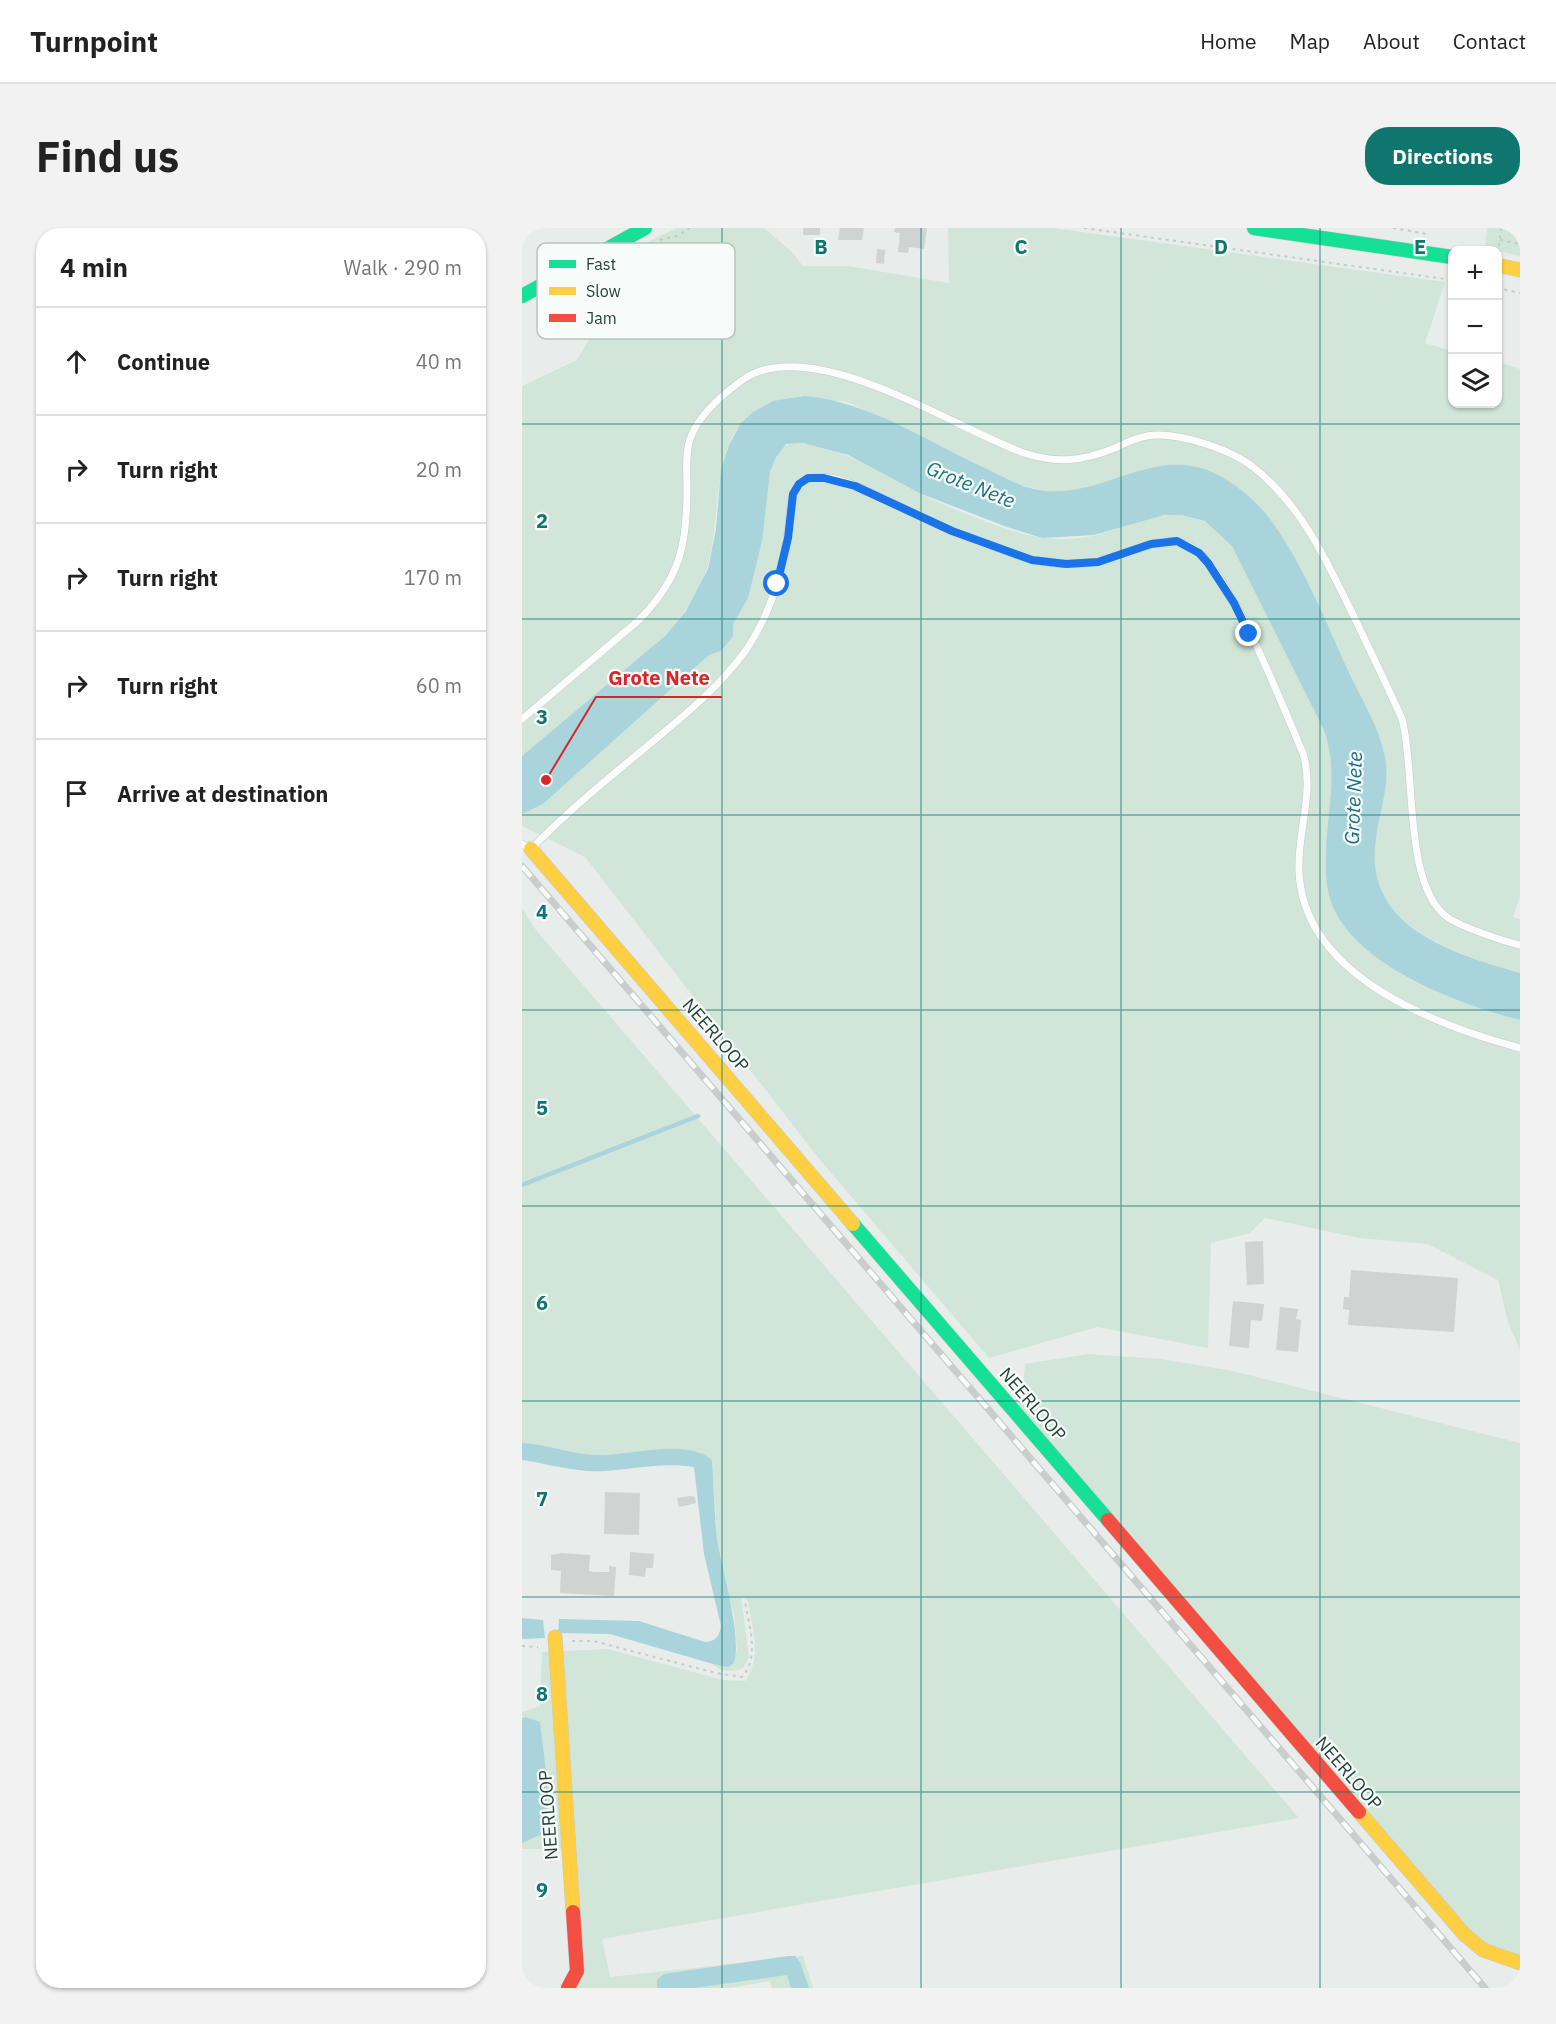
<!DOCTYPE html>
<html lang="en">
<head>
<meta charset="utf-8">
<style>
	:root { --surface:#fff; --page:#f2f2f2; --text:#222; --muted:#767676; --line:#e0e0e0; --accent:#0f766e }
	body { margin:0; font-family:"IBM Plex Sans",sans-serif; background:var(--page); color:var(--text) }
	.controls { position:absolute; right:18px; top:18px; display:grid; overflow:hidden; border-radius:12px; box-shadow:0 2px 4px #0004 }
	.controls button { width:54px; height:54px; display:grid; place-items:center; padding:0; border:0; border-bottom:2px solid var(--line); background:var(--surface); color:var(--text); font:30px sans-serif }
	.stop { position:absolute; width:18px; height:18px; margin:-14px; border:4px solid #1a73e8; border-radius:50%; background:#fff }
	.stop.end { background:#1a73e8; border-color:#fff; box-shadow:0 2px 6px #0008 }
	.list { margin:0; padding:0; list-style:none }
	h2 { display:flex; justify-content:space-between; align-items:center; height:78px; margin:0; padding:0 24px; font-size:26px }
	h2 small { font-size:20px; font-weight:400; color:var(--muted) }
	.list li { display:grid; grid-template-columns:39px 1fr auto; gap:18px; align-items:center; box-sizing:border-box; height:108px; padding:0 24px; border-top:2px solid var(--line) }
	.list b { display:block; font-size:22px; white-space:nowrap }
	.list em { font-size:20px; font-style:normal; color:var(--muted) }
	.icon { flex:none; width:33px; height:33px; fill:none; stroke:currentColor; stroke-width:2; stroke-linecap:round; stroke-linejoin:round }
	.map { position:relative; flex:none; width:998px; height:1760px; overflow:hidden; border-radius:24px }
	header { display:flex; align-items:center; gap:36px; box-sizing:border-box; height:84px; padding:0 30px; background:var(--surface); border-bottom:2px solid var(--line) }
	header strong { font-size:28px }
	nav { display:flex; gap:33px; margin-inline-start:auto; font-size:21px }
	.intro { display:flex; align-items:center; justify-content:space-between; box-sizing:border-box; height:144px; padding:0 36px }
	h1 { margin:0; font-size:42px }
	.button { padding:15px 27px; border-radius:24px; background:var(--accent); color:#fff; font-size:21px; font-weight:700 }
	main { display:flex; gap:36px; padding:0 36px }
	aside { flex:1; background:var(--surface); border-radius:24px; box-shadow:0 2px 4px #0004 }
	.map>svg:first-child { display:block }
	.green { fill:#d1e6d8 }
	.water { fill:#a9d4db }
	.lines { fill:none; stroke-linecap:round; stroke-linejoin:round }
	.stream { stroke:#a9d4db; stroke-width:4.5 }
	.building { fill:#cfd4d2 }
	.lane-casing { stroke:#c5cac8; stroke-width:8 }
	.fast-casing { stroke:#c3cbc8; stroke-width:15 }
	.slow-casing { stroke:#c3cbc8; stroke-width:15 }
	.jam-casing { stroke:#c3cbc8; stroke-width:15 }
	.path { stroke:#c3ccca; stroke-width:2; stroke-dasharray:3 4.5; stroke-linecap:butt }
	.lane { stroke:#fcfcfc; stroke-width:7 }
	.fast { stroke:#16e098; stroke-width:14 }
	.slow { stroke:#ffcf43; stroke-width:14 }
	.jam { stroke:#f24e42; stroke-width:14 }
	.rail-casing { stroke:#c9cdcc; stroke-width:7 }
	.rail { stroke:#f7fbf9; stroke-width:4.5; stroke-dasharray:14; stroke-linecap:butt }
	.route { stroke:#1a73e8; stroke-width:8 }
	.grid { fill:none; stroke:#0f766e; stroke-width:1.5; stroke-opacity:0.55 }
	.labels { text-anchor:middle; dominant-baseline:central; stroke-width:4.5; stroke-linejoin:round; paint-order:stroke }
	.street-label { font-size:18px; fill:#24423a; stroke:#f7fbf9 }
	.water-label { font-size:20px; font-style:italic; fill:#1c6f80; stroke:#f7fbf9 }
	.key { fill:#f7fbf9; stroke:#b8c4c0; stroke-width:1.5 }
	.key-label { font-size:16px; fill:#24423a }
	.grid-label { font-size:20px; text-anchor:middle; font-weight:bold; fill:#0f766e; stroke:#f7fbf9; stroke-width:4.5; stroke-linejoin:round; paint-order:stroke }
	.leader { fill:none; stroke:#d62828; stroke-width:2 }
	.callout-dot { fill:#d62828; stroke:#f7fbf9; stroke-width:2 }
	.callout-label { font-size:20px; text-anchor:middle; font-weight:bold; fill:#d62828; stroke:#f7fbf9; stroke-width:4.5; stroke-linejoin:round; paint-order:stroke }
</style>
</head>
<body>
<header>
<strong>Turnpoint</strong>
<nav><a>Home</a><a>Map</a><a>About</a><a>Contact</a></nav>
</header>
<div class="intro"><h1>Find us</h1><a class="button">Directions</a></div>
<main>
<aside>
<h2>4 min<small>Walk · 290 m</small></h2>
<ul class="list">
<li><svg class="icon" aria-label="ahead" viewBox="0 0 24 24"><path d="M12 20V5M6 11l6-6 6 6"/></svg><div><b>Continue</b></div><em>40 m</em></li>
<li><svg class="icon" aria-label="right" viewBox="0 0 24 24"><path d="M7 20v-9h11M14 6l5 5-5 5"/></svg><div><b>Turn right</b></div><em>20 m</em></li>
<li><svg class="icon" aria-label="right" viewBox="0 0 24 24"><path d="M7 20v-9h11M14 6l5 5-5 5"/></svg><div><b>Turn right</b></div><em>170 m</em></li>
<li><svg class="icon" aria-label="right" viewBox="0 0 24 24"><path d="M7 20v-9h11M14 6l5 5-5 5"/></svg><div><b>Turn right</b></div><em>60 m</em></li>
<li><svg class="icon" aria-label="arrive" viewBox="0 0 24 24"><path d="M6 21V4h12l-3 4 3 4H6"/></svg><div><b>Arrive at destination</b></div></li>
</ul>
</aside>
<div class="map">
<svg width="998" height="1760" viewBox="0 0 998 1760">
	<rect width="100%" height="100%" fill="#e8edeb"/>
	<!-- green -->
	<g class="green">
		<path d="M 155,0 L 242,0 L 271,25 L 281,38 L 326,38 L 427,55 L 426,0 L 531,0 L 923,54 L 903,115 L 930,123 L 930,176 L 975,176 L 976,134 L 998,141 L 998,669 L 991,689 L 998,691 L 998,745 C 936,727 841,698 853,616 C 857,588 868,559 863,530 C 859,506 846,485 836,463 C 820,429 804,394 787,360 C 765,315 735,264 687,244 C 639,223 604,256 558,263 C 537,266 514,262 494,255 C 446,236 402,207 354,187 C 343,183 330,174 319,173 C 302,172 282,178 265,180 C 255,181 237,180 229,186 C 183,221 204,308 178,358 C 156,403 117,432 79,463 C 53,485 27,507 0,528 L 0,158 L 55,132 L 78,93 L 77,37 Z"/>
		<polygon points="965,0 998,0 998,28 963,20"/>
		<path d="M 282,215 C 324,222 357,245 395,264 C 427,280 487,305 521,310 C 539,312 558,311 575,307 C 608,298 651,275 684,294 C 715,311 729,351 744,382 C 764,422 797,475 808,518 C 816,554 805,589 804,625 C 803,642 804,662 811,678 C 835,740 939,777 998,792 L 998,1122 L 986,1094 L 976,1052 L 905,1016 L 837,1010 L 743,990 L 728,1005 L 689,1015 L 686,1120 L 575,1099 L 467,1130 L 298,932 L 63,629 L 0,598 L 0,586 L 21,576 L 187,427 L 199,423 C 213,391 227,361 236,327 C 245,298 242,245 257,223 C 264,214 273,216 282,215 Z"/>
		<path d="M 0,680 L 14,702 L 777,1590 L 80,1711 L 88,1749 L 281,1728 L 291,1760 L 250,1760 L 248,1753 L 207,1760 L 53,1760 L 51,1621 L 0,1621 L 0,1615 L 25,1604 L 25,1551 L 18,1495 L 0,1490 L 0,1484 L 18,1478 L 20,1424 L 86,1421 L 201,1452 L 223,1453 C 241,1428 230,1401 226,1373 L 219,1369 L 227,1429 L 221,1440 C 210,1444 199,1445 191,1436 L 206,1439 L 215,1423 L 212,1386 L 204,1361 L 195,1308 L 190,1232 C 167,1210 108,1227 78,1227 C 51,1227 26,1216 0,1215 Z"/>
		<polygon points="566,1126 638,1131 711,1143 998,1215 998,1730 956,1712 491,1173 500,1167 503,1136"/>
	</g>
	<!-- water -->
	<g class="water">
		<path d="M 283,168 C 350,174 407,215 467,242 C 481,249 496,257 512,261 C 575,275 624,220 685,242 C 708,251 733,271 748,291 C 781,336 802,390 825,440 C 838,469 857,498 863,529 C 869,560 855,589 853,620 C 846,701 935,727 998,745 L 998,792 C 939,777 837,740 811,679 C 804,663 803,642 804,625 C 805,582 817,544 802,502 L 710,318 L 683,293 L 660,287 L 642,287 L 572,307 L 520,310 L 485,299 L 397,265 L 326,227 L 282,215 L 264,216 L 254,229 L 248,244 L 240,313 L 226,370 L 211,396 L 211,408 L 199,423 L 187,427 L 21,576 L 0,586 L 0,528 L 143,408 L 164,383 L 186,341 L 194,301 L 199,241 L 207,217 L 219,195 L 231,184 L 251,173 Z"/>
		<path d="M 0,1215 C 26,1216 51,1227 78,1227 C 109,1227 166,1210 190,1232 C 192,1258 192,1284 195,1310 C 199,1338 222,1415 211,1436 L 206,1439 L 191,1436 L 88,1406 L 36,1405 L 37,1391 L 117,1393 L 183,1414 C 194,1413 197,1409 199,1398 L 182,1326 L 172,1239 C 142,1234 113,1241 83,1243 C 56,1245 27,1236 0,1232 Z"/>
		<polygon points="0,1390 21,1392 23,1410 0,1411"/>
		<polygon points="3,1489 18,1494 25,1551 25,1604 0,1615 0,1490"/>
		<polygon points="266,1728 273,1728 278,1734 287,1760 269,1760 265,1747 172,1760 135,1760 135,1752 142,1746"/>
	</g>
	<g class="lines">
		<!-- stream -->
		<polyline class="stream" points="0,957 176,888"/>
	</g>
	<!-- building -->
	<g class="building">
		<rect x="281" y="0" width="17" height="7"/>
		<polygon points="318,0 342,0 340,12 316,12"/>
		<polygon points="373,0 405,0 402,21 387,19 386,25 376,24 378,5 372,4"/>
		<polygon points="355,21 363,22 362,36 354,35"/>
		<polygon points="741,1013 742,1056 725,1057 723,1014"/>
		<polygon points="829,1042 936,1050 932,1104 826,1097 827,1082 821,1081 822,1069 827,1069"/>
		<polygon points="711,1073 742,1076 740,1093 729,1092 727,1120 707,1118"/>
		<polygon points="758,1079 776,1081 774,1091 779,1092 776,1124 754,1122"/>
		<polygon points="83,1264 118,1265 117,1307 82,1306"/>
		<polygon points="168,1268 173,1269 174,1275 157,1279 155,1270"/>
		<polygon points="108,1324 132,1326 131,1340 124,1340 123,1349 107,1347"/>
		<polygon points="39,1325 68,1327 67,1343 72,1344 87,1344 87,1338 94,1339 92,1368 38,1365 39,1343 29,1342 29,1327"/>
	</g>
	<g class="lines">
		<!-- lane casing -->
		<g class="lane-casing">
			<g id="lane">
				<path d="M 0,491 L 117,392 C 158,350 165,318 165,261 C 165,245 163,226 168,211 C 176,187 200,167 219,153 C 287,102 433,201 502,225 C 535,236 561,233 593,220 C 603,215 614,210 625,208 C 654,203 708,221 731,239 C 782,279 807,338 835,395 C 850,427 866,459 880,491 C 894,542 881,657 925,689 C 939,699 981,713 998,717"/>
				<path d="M 0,616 L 9,621 C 45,584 84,552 123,520 C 159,490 197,460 224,422 C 249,385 263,339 267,295 C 269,282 268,263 280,254 C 290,247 307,249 318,252 C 341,259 363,272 385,282 C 419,299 453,313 489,325 C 516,335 544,338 572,334 C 605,329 642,299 674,322 C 712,352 760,477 781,525 C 793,565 775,603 777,643 C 781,748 913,797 998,820"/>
			</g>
		</g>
		<!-- fast casing -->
		<g class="fast-casing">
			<g id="fast">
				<polyline points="732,0 930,29"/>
				<polyline points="0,68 123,0"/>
				<polyline points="331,996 586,1292"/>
			</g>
		</g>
		<!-- slow casing -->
		<g class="slow-casing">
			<g id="slow">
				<polyline points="975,37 998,42"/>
				<polyline points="9,621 331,996"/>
				<polyline points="33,1409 51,1684"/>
				<polyline points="837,1584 942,1706 961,1722 998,1735"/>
			</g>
		</g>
		<!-- jam casing -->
		<g class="jam-casing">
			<g id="jam">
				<polyline points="586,1292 837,1584"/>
				<polyline points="46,1760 55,1743 51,1684"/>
			</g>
		</g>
		<!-- path -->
		<g class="path">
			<polyline points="562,0 930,52"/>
			<polyline points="871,0 905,6"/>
			<polyline points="138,12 155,8 168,0"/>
			<polyline points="978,12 998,16"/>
			<polyline points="977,18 979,0"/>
			<polyline points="947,20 959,22"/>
			<polyline points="975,60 998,65"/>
			<path d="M 50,1413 L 71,1413 L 194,1445 L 220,1449 C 238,1429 227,1398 223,1374"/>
			<polyline points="0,1418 16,1419"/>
		</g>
		<!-- lane -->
		<use href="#lane" class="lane"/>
		<!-- fast -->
		<use href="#fast" class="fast"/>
		<!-- slow -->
		<use href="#slow" class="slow"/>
		<!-- jam -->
		<use href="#jam" class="jam"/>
		<!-- rail casing -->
		<g class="rail-casing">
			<polyline id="rail" points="0,638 963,1760"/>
		</g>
		<!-- rail -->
		<use href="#rail" class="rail"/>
	</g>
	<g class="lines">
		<!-- route -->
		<polyline class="route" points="255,356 266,310 271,266 277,256 286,250 302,250 333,258 430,303 510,332 544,336 576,334 629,316 655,313 677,325 686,335 712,375 727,406"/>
	</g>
	<!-- grid -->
	<path class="grid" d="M 200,0 L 200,1760M 399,0 L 399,1760M 599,0 L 599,1760M 798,0 L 798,1760M 0,196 L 998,196M 0,391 L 998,391M 0,587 L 998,587M 0,782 L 998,782M 0,978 L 998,978M 0,1173 L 998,1173M 0,1369 L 998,1369M 0,1564 L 998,1564"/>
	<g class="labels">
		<!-- street labels -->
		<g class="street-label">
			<text transform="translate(194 807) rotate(49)">NEERLOOP</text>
			<text transform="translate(511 1176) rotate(49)">NEERLOOP</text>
			<text transform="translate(827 1545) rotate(49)">NEERLOOP</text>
			<text transform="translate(26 1587) rotate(-94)">NEERLOOP</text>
		</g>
		<!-- water labels -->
		<g class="water-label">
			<text transform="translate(449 256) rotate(22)">Grote Nete</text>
			<text transform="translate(831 570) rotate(-88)">Grote Nete</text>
		</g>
	</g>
	<!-- legend -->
	<rect x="15" y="15" width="198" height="96" rx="9" class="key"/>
	<rect x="27" y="32" width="27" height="8" fill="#16e098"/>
	<rect x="27" y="59" width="27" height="8" fill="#ffcf43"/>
	<rect x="27" y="86" width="27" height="8" fill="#f24e42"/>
	<g class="key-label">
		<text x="64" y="42">Fast</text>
		<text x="64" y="69">Slow</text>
		<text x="64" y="96">Jam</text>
	</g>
	<g class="grid-label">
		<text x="299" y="26">B</text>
		<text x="499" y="26">C</text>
		<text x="699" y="26">D</text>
		<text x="898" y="26">E</text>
		<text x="20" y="300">2</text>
		<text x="20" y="496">3</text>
		<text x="20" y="691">4</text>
		<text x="20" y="887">5</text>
		<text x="20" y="1082">6</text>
		<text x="20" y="1278">7</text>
		<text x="20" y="1473">8</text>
		<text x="20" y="1669">9</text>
	</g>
	<!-- callouts -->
	<path class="leader" d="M24 552L74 469H200"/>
	<circle class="callout-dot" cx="24" cy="552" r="6"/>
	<g class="callout-label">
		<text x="137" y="457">Grote Nete</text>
	</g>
</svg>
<div class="controls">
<button>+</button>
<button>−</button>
<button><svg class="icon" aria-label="layers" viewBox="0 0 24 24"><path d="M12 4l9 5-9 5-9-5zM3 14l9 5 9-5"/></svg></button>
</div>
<div class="stop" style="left:255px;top:356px"></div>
<div class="stop end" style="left:727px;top:406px"></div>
</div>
</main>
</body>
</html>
